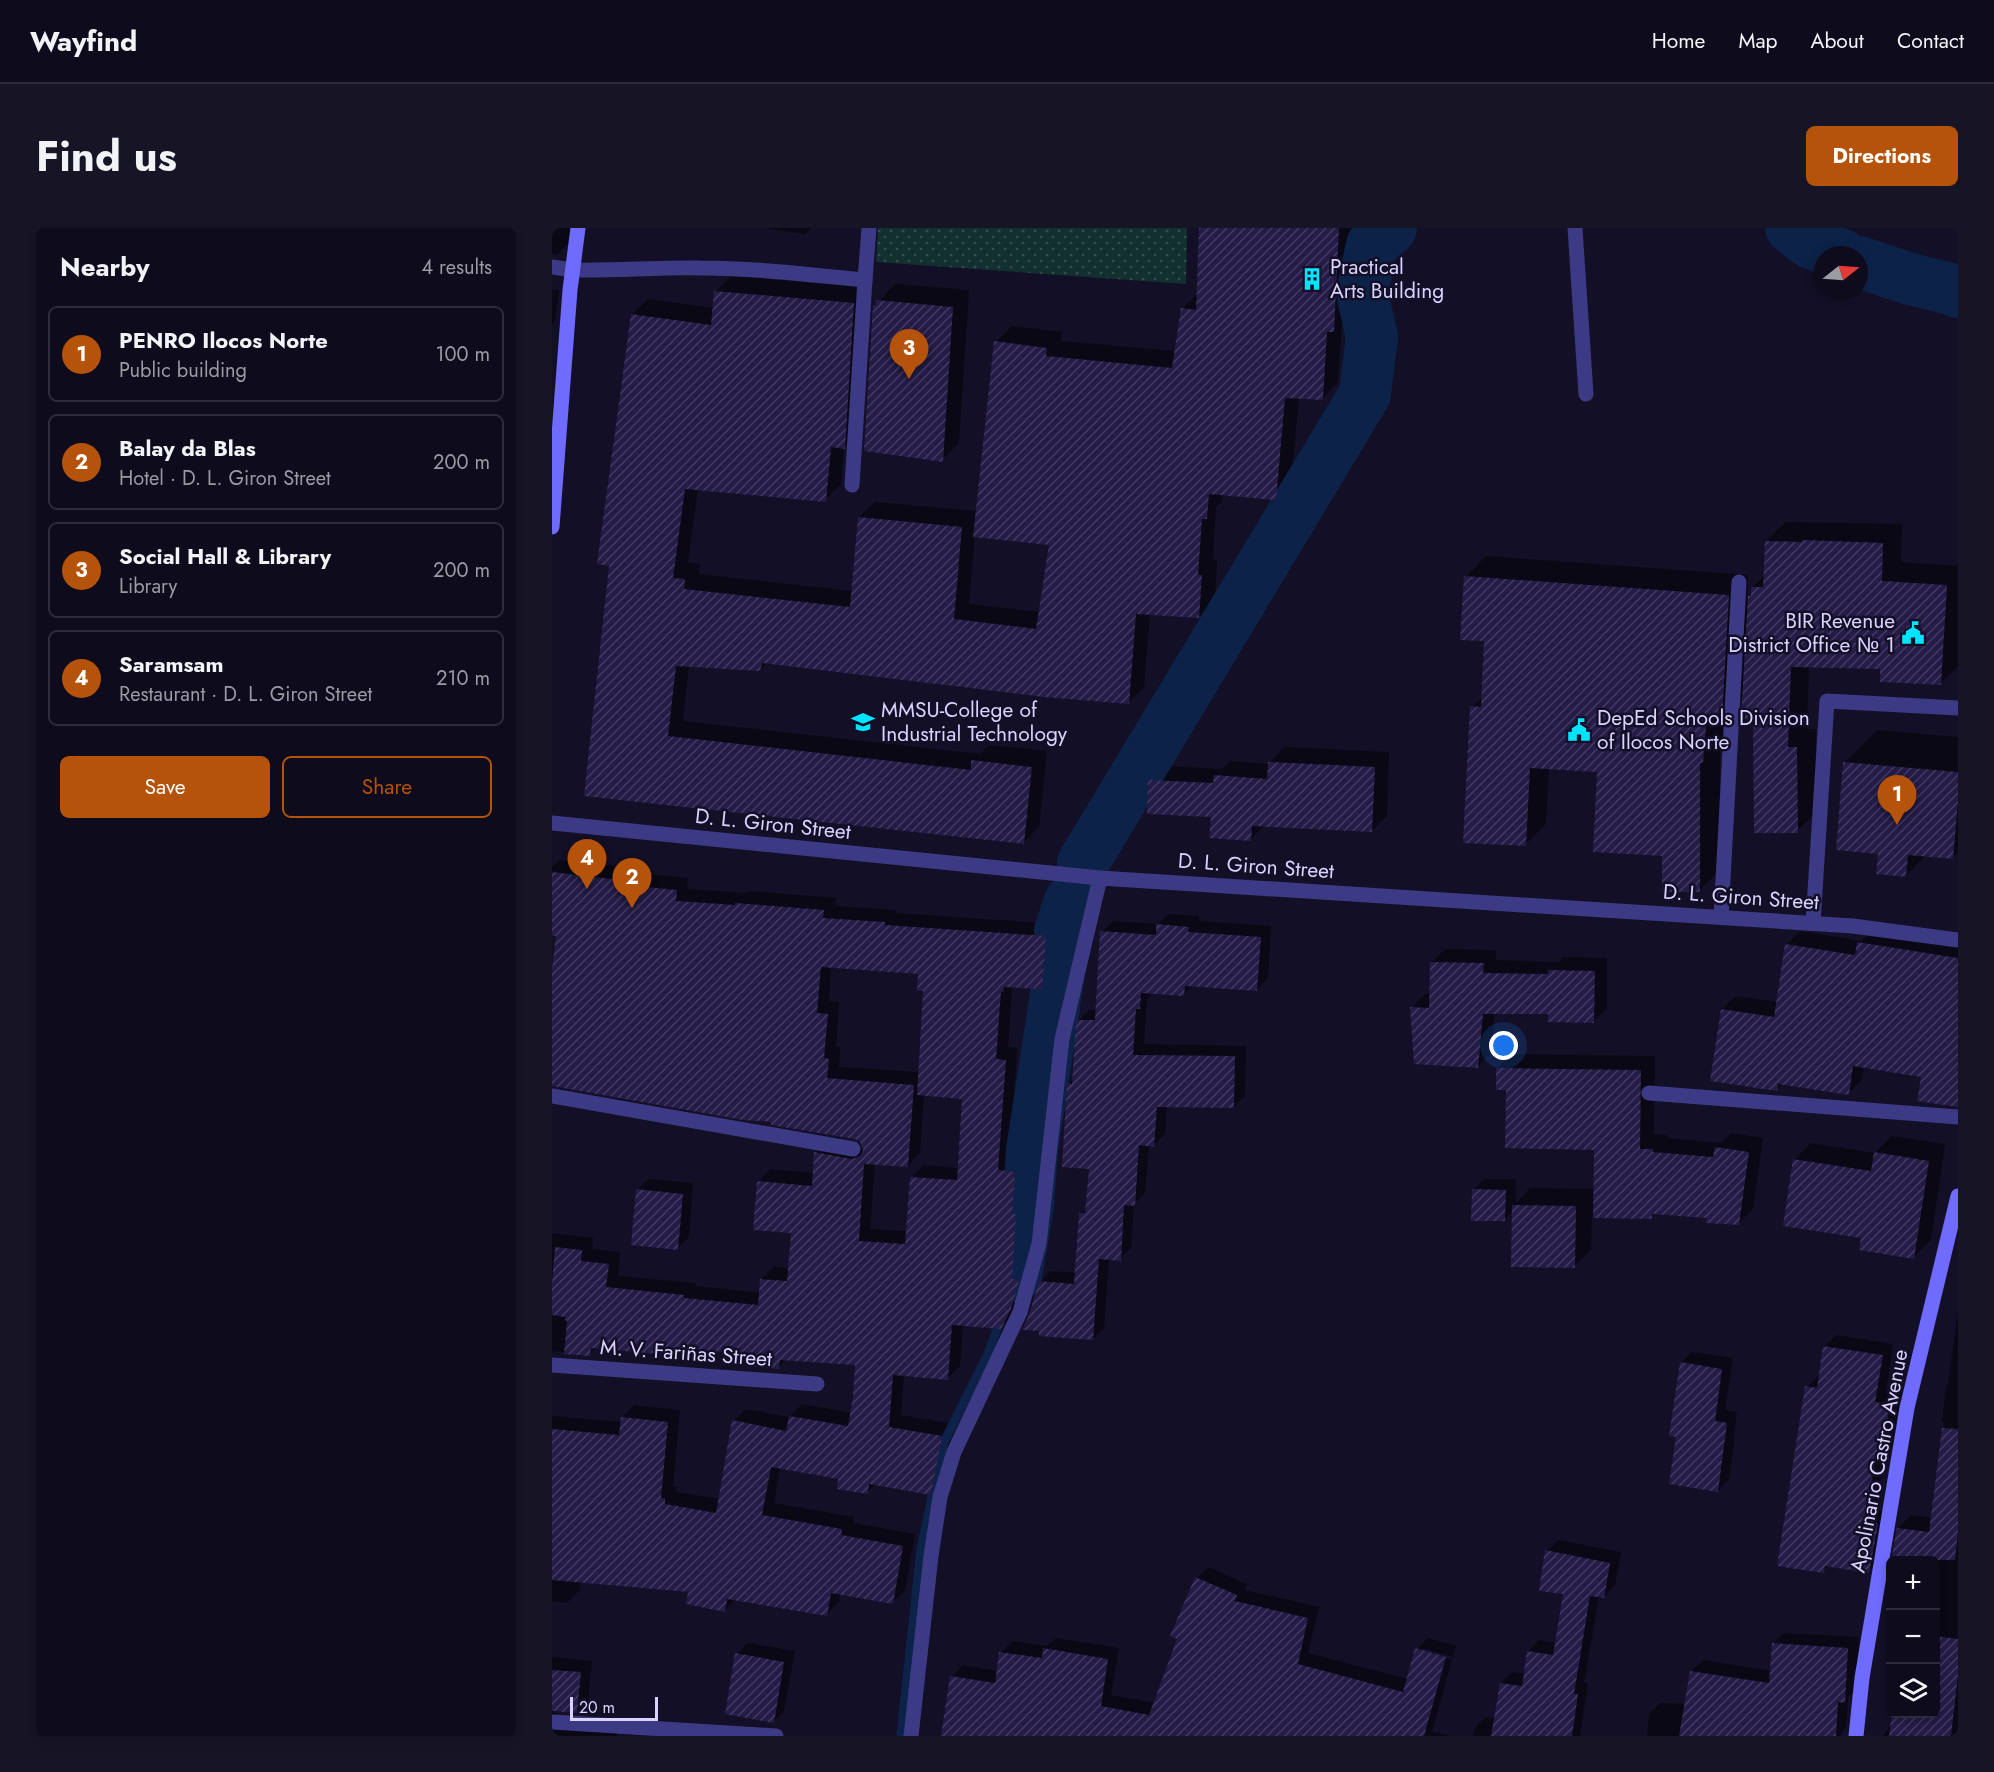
<!DOCTYPE html>
<html lang="en">
<head>
<meta charset="utf-8">
<style>
	:root { --surface:#0e0b1c; --page:#171425; --text:#f1f3f6; --muted:#9b9ba3; --line:#2e2b3b; --accent:#b45309 }
	body { margin:0; font-family:Jost,sans-serif; background:var(--page); color:var(--text) }
	.controls { position:absolute; right:18px; bottom:18px; display:grid; overflow:hidden; border-radius:9px; box-shadow:0 3px 9px #0003 }
	.controls button { width:54px; height:54px; display:grid; place-items:center; padding:0; border:0; border-bottom:2px solid var(--line); background:var(--surface); color:var(--text); font:30px sans-serif }
	.compass { position:absolute; left:1262px; top:18px; width:54px; height:54px; border-radius:50%; background:var(--surface); box-shadow:0 3px 9px #0003; rotate:73deg }
	.scale { position:absolute; left:18px; bottom:15px; width:88px; box-sizing:border-box; padding-left:6px; border:3px solid #d9d4ff; border-top:0; font-size:16px; line-height:21px; white-space:nowrap; color:#d9d4ff; -webkit-text-stroke:4px #130f26; paint-order:stroke }
	.you { position:absolute; left:952px; top:818px; width:21px; height:21px; margin:-15px; border:4px solid #fff; border-radius:50%; background:#1a73e8; box-shadow:0 0 0 9px #1a73e833 }
	.badge { display:grid; place-items:center; width:39px; height:39px; border-radius:50%; background:var(--accent); color:#fff; font-size:20px; font-weight:700 }
	.pin { position:absolute; translate:-50% -50px; filter:drop-shadow(0 2px 3px #0008) }
	.pin::after { content:''; position:absolute; top:32px; width:21px; height:18px; background:inherit; clip-path:polygon(0 0,100% 0,50% 100%) }
	.list { margin:0; padding:0; list-style:none }
	h2 { display:flex; justify-content:space-between; align-items:center; height:78px; margin:0; padding:0 24px; font-size:26px }
	h2 small { font-size:20px; font-weight:400; color:var(--muted) }
	.list li { display:grid; grid-template-columns:39px 1fr auto; gap:18px; align-items:center; box-sizing:border-box; height:96px; margin:0 12px 12px; padding:0 12px; border:2px solid var(--line); border-radius:9px }
	.list b { display:block; font-size:22px; white-space:nowrap }
	.list p { margin:0; font-size:20px; white-space:nowrap; color:var(--muted) }
	.list em { font-size:20px; font-style:normal; color:var(--muted) }
	.actions { display:flex; gap:12px; padding:18px 24px }
	.actions a { flex:1; padding:14px 0; border:2px solid var(--accent); border-radius:9px; text-align:center; font-size:21px; color:var(--accent) }
	.actions .main { background:var(--accent); color:#fff }
	.icon { flex:none; width:33px; height:33px; fill:none; stroke:currentColor; stroke-width:2; stroke-linecap:round; stroke-linejoin:round }
	.map { position:relative; flex:none; width:1406px; height:1508px; overflow:hidden; border-radius:9px }
	header { display:flex; align-items:center; gap:36px; box-sizing:border-box; height:84px; padding:0 30px; background:var(--surface); border-bottom:2px solid var(--line) }
	header strong { font-size:28px }
	nav { display:flex; gap:33px; margin-inline-start:auto; font-size:21px }
	.intro { display:flex; align-items:center; justify-content:space-between; box-sizing:border-box; height:144px; padding:0 36px }
	h1 { margin:0; font-size:42px }
	.button { padding:15px 27px; border-radius:9px; background:var(--accent); color:#fff; font-size:21px; font-weight:700 }
	main { display:flex; gap:36px; padding:0 36px }
	aside { flex:1; background:var(--surface); border-radius:9px; box-shadow:0 3px 9px #0003 }
	.map>svg:first-child { display:block }
	.park { fill:url(#park-dots) }
	.shadow { fill:#0007; fill-rule:evenodd }
	.lines { fill:none; stroke-linecap:round; stroke-linejoin:round }
	.stream { stroke:#0c2248; stroke-width:9 }
	.river { stroke:#0c2248; stroke-width:52 }
	.building { fill:url(#building-hatch); fill-rule:evenodd }
	.lane { stroke:#3d3a85; stroke-width:15 }
	.street { stroke:#3d3a85; stroke-width:15 }
	.secondary { stroke:#6f6bff; stroke-width:15 }
	.labels { text-anchor:middle; dominant-baseline:central; stroke-width:5; stroke-linejoin:round; paint-order:stroke }
	.poi-label { font-size:21px; fill:#d9d4ff; stroke:#130f26; text-anchor:start }
	.street-label { font-size:21px; fill:#d9d4ff; stroke:#130f26 }
</style>
</head>
<body>
<header>
<strong>Wayfind</strong>
<nav><a>Home</a><a>Map</a><a>About</a><a>Contact</a></nav>
</header>
<div class="intro"><h1>Find us</h1><a class="button">Directions</a></div>
<main>
<aside>
<h2>Nearby<small>4 results</small></h2>
<ul class="list">
<li><span class="badge">1</span><div><b>PENRO Ilocos Norte</b><p>Public building</p></div><em>100 m</em></li>
<li><span class="badge">2</span><div><b>Balay da Blas</b><p>Hotel · D. L. Giron Street</p></div><em>200 m</em></li>
<li><span class="badge">3</span><div><b>Social Hall &amp; Library</b><p>Library</p></div><em>200 m</em></li>
<li><span class="badge">4</span><div><b>Saramsam</b><p>Restaurant · D. L. Giron Street</p></div><em>210 m</em></li>
</ul>
<div class="actions"><a class="main">Save</a><a>Share</a></div>
</aside>
<div class="map">
<svg width="1406" height="1508" viewBox="0 0 1406 1508">
	<defs>
		<pattern id="park-dots" width="8" height="8" patternUnits="userSpaceOnUse" patternTransform="scale(1.5)"><rect width="8" height="8" fill="#12302f"/><path d="M2 2h.1M6 6h.1" fill="none" stroke="#344d4e" stroke-width="1.8" stroke-linecap="round"/></pattern>
		<pattern id="building-hatch" width="6" height="6" patternUnits="userSpaceOnUse" patternTransform="scale(1.5)"><rect width="6" height="6" fill="#241b47"/><path d="M-1 1l2-2M0 6l6-6M5 7l2-2" fill="none" stroke="#433b63"/></pattern>
	</defs>
	<rect width="100%" height="100%" fill="#130f26"/>
	<!-- park -->
	<polygon class="park" points="326,0 635,0 634,56 324,34"/>
	<!-- shadow -->
	<g class="shadow">
		<polygon points="0,0 20,0 18,14 5,27 0,26"/>
		<polygon points="212,0 259,0 253,6"/>
		<path d="M 649,0 L 801,0 L 797,87 L 790,94 L 786,154 L 771,170 L 747,169 L 739,255 L 723,270 L 671,266 L 670,274 L 664,279 L 661,331 L 665,332 L 663,373 L 647,389 L 598,385 L 592,459 L 576,474 L 215,435 L 208,442 L 137,437 L 131,493 L 428,526 L 437,517 L 495,523 L 487,599 L 471,615 L 33,567 L 59,337 L 80,86 L 96,71 L 162,80 L 163,64 L 179,48 L 317,60 L 308,204 L 292,219 L 289,256 L 273,272 L 146,261 L 136,334 L 148,336 L 147,346 L 301,363 L 307,289 L 323,274 L 425,283 L 444,114 L 460,98 L 510,104 L 509,113 L 624,123 L 631,80 L 646,65 ZM 423,308 L 499,316 L 488,384 L 417,376 Z"/>
		<polygon points="343,56 417,62 407,215 390,232 323,78"/>
		<polygon points="0,61 7,62 3,93 0,97"/>
		<polygon points="1234,294 1350,296 1349,334 1406,338 1406,438 1389,455 1330,440 1257,438 1255,501 1264,501 1264,584 1245,603 1192,466 1173,484 1171,513 1168,517 1168,642 1148,662 1111,626 1046,542 997,539 994,596 973,617 920,479 931,468 934,412 914,349 934,328 1196,347 1195,371 1201,366 1201,359 1213,347 1214,313"/>
		<polygon points="1325,502 1406,509 1406,624 1400,630 1374,627 1354,648 1328,624 1293,534"/>
		<polygon points="732,519 837,524 835,588 820,603 713,597 699,611 598,553 613,538 670,541 678,533 717,536"/>
		<path d="M 7,632 L 96,642 L 96,646 L 136,650 L 135,661 L 194,665 L 196,663 L 284,670 L 283,678 L 344,682 L 344,685 L 506,696 L 502,747 L 489,759 L 460,758 L 456,819 L 465,820 L 458,931 L 475,932 L 472,974 L 476,974 L 471,1040 L 478,1040 L 461,1087 L 449,1099 L 411,1096 L 408,1138 L 396,1150 L 352,1146 L 349,1187 L 401,1196 L 390,1253 L 378,1265 L 324,1256 L 315,1264 L 288,1250 L 228,1239 L 222,1275 L 302,1289 L 301,1295 L 363,1306 L 353,1362 L 340,1374 L 288,1365 L 287,1374 L 274,1386 L 184,1371 L 173,1382 L 138,1363 L 28,1353 L 28,1362 L 15,1375 L 0,1373 L 0,1188 L 70,1194 L 70,1190 L 82,1177 L 128,1182 L 121,1258 L 125,1259 L 124,1264 L 168,1271 L 181,1193 L 194,1181 L 237,1189 L 250,1176 L 300,1185 L 305,1136 L 234,1131 L 227,1139 L 203,1125 L 133,1119 L 126,1126 L 45,1119 L 37,1127 L 0,1123 L 0,1005 L 41,1010 L 40,1021 L 68,1024 L 66,1048 L 144,1055 L 143,1058 L 209,1065 L 210,1051 L 222,1039 L 238,1040 L 240,1004 L 206,954 L 218,941 L 262,945 L 263,925 L 276,912 L 311,919 L 309,913 L 303,910 L 221,892 L 0,857 L 0,754 L 6,707 L 0,706 L 0,639 ZM 279,738 L 368,745 L 373,762 L 368,844 L 287,839 L 288,819 L 284,819 L 287,774 L 277,773 ZM 372,866 L 412,870 L 407,940 L 372,937 L 360,950 L 355,1003 L 318,1001 L 323,935 L 356,938 L 368,925 Z"/>
		<polygon points="617,686 647,688 647,693 719,698 716,750 705,761 641,757 631,767 599,764 598,769 595,772 592,816 694,818 693,868 682,879 615,878 613,906 602,917 597,917 593,965 582,976 579,1020 568,1031 557,1030 552,1100 541,1111 488,1054 499,1043 525,1045 529,986 535,979 538,939 517,856 522,850 526,793 537,782 545,782 550,704 561,693 606,696"/>
		<polygon points="1320,702 1406,714 1406,878 1371,848 1312,838 1310,852 1296,866 1231,855 1224,862 1170,781 1184,768 1225,774 1234,717 1248,703 1309,713"/>
		<polygon points="893,721 944,722 944,732 1007,734 1011,729 1055,730 1055,780 1041,794 997,785 943,785 939,825 926,838 860,779 873,766 879,766 879,735"/>
		<polygon points="960,826 1103,828 1102,906 1115,907 1115,910 1169,915 1179,905 1211,910 1201,981 1186,996 1157,989 1104,985 1099,990 1040,989 1039,1022 1022,1039 961,983 952,992 921,962 933,951 964,951 964,975 978,960 1043,961 1043,920 955,860 945,840"/>
		<polygon points="1340,908 1393,916 1379,1012 1362,1029 1311,1009 1242,932 1259,915 1323,925"/>
		<polygon points="96,951 141,955 137,1009 126,1020 85,962"/>
		<polygon points="1406,1083 1406,1508 1332,1508 1333,1504 1340,1497 1384,1486 1384,1332 1341,1332 1346,1300 1359,1287 1380,1290 1392,1194 1390,1194 1394,1158 1396,1156"/>
		<polygon points="1284,1107 1341,1116 1334,1163 1349,1166 1340,1221 1332,1229 1324,1282 1335,1283 1328,1332 1317,1343 1277,1337 1271,1343 1255,1159 1266,1148 1268,1148 1273,1118"/>
		<polygon points="1140,1124 1181,1130 1173,1182 1185,1184 1182,1208 1183,1209 1177,1251 1166,1263 1126,1208 1129,1135"/>
		<polygon points="1006,1312 1069,1324 1063,1357 1052,1368 1047,1368 1032,1455 1036,1455 1028,1508 921,1508 922,1501 933,1489 943,1491 949,1455 960,1444 973,1446 976,1424 987,1412 1005,1415 1012,1365 995,1323"/>
		<polygon points="656,1339 695,1356 693,1362 767,1379 756,1425 856,1451 865,1421 876,1410 904,1418 901,1429 870,1420 870,1424 900,1432 880,1504 899,1508 441,1508 400,1449 411,1437 446,1443 449,1425 460,1413 495,1418 504,1410 567,1420 559,1467 603,1475 627,1410 645,1350"/>
		<polygon points="1232,1405 1307,1409 1304,1462 1296,1470 1294,1499 1289,1505 1289,1508 1095,1508 1097,1486 1108,1475 1134,1476 1139,1444 1151,1432 1220,1443 1221,1416"/>
		<polygon points="196,1415 243,1423 232,1483 221,1494 185,1426"/>
		<polygon points="0,1429 40,1433 36,1472 24,1484 3,1484 6,1490 65,1501 65,1508 0,1508"/>
	</g>
	<g class="lines">
		<!-- stream -->
		<polyline class="stream" points="349,1506 369,1321 392,1214 436,1126 449,1090"/>
		<!-- river -->
		<g class="river">
			<polyline points="1239,0 1257,14 1290,27"/>
			<polyline points="1307,34 1358,51 1399,61 1406,64"/>
			<polyline points="531,635 813,166 820,109 810,65 820,17 839,0"/>
			<polyline points="464,1048 476,978 480,922 502,779 509,725 508,703 518,673"/>
		</g>
	</g>
	<!-- building -->
	<g class="building">
		<polygon points="647,0 787,0 782,104 775,104 771,172 733,170 724,272 657,266 655,291 650,291 646,347 650,347 647,390 584,386 577,476 492,469 210,435 208,443 124,438 116,508 419,542 419,532 480,539 472,616 32,568 57,338 45,336 79,86 159,97 162,63 302,75 293,221 279,219 274,274 133,261 121,350 133,351 132,361 298,379 306,289 410,299 402,391 484,401 497,317 421,309 442,113 495,120 494,128 620,140 629,80 644,82"/>
		<polygon points="324,72 401,79 391,234 312,223 321,77 324,77"/>
		<polygon points="1250,312 1331,315 1330,353 1395,357 1389,457 1328,454 1328,441 1239,439 1236,519 1245,519 1246,605 1202,605 1201,492 1189,491 1196,368 1199,368 1199,359 1211,359 1213,313 1250,314"/>
		<polygon points="912,348 1177,367 1170,490 1155,489 1151,535 1148,535 1148,664 1110,664 1110,628 1041,624 1045,544 978,540 974,618 911,615 918,478 929,479 932,413 908,412"/>
		<polygon points="716,534 823,539 820,604 700,598 699,613 657,610 659,589 595,586 596,552 661,555 662,547 715,551"/>
		<polygon points="1291,534 1406,544 1406,573 1401,631 1356,627 1354,649 1324,646 1326,626 1284,622"/>
		<path d="M 0,644 L 84,654 L 84,658 L 125,662 L 124,673 L 183,677 L 183,675 L 272,682 L 271,690 L 333,694 L 333,697 L 494,708 L 490,761 L 452,759 L 451,764 L 449,763 L 444,831 L 454,832 L 446,942 L 463,944 L 460,986 L 464,986 L 460,1051 L 467,1052 L 459,1081 L 449,1101 L 400,1097 L 396,1152 L 341,1147 L 337,1199 L 390,1208 L 379,1267 L 317,1256 L 316,1266 L 285,1261 L 286,1251 L 219,1239 L 210,1287 L 290,1301 L 289,1307 L 351,1318 L 341,1376 L 279,1365 L 275,1388 L 175,1371 L 173,1384 L 134,1376 L 136,1364 L 0,1352 L 0,1201 L 67,1207 L 69,1189 L 116,1194 L 109,1270 L 113,1270 L 113,1276 L 164,1285 L 180,1192 L 234,1203 L 237,1188 L 296,1198 L 301,1169 L 303,1137 L 228,1132 L 227,1141 L 201,1138 L 202,1127 L 127,1120 L 127,1128 L 39,1120 L 38,1128 L 12,1126 L 15,1093 L 13,1092 L 13,1089 L 0,1087 L 0,1055 L 3,1019 L 30,1022 L 29,1033 L 57,1036 L 54,1059 L 132,1067 L 132,1070 L 206,1077 L 208,1051 L 235,1053 L 239,1005 L 201,1002 L 205,953 L 260,958 L 262,924 L 300,931 L 308,928 L 311,922 L 308,914 L 303,911 L 219,897 L 219,894 L 191,892 L 0,858 L 0,741 L 4,708 L 0,708 ZM 269,739 L 366,746 L 365,763 L 371,763 L 365,867 L 410,871 L 405,952 L 358,949 L 353,1016 L 307,1013 L 312,936 L 356,939 L 362,857 L 275,850 L 277,831 L 272,830 L 276,786 L 265,785 Z"/>
		<polygon points="604,696 637,699 636,704 709,709 705,763 633,758 632,768 589,765 588,781 584,781 581,827 683,828 682,880 605,879 602,919 587,917 583,978 572,977 569,1033 547,1031 541,1112 487,1108 487,1103 470,1102 477,1087 487,1053 522,1056 527,985 533,985 537,941 510,939 515,855 520,856 524,792 543,792 548,703 604,707"/>
		<polygon points="1305,714 1406,730 1406,879 1365,873 1369,849 1301,838 1297,867 1226,856 1225,863 1158,853 1169,781 1222,789 1233,716 1303,727"/>
		<polygon points="878,734 932,735 931,745 996,746 996,742 1043,743 1042,795 996,794 996,786 931,786 926,840 862,836 858,779 877,780"/>
		<polygon points="944,840 1089,842 1088,921 1101,921 1101,924 1161,929 1163,919 1197,924 1187,997 1154,995 1155,990 1100,986 1100,991 1041,990 1042,922 953,920 954,862 944,862"/>
		<polygon points="1322,924 1377,933 1362,1031 1307,1022 1309,1010 1231,998 1241,931 1319,943"/>
		<polygon points="84,961 131,966 126,1022 79,1017"/>
		<polygon points="920,961 954,962 953,993 919,993"/>
		<polygon points="960,977 1024,978 1023,1040 959,1039"/>
		<polygon points="1271,1118 1331,1127 1323,1174 1338,1176 1329,1234 1323,1233 1314,1293 1324,1294 1326,1297 1317,1345 1273,1338 1272,1345 1225,1338 1253,1158 1265,1160"/>
		<polygon points="1128,1134 1170,1141 1163,1193 1175,1195 1166,1264 1117,1256 1124,1209 1117,1208"/>
		<polygon points="1390,1200 1406,1201 1406,1304 1403,1332 1339,1332 1345,1300 1377,1304"/>
		<polygon points="993,1322 1058,1335 1052,1370 1038,1368 1022,1466 1026,1466 1020,1508 939,1508 948,1455 970,1458 975,1423 1001,1427 1011,1366 987,1363"/>
		<polygon points="643,1349 685,1367 683,1373 756,1390 746,1436 851,1464 863,1420 894,1429 872,1508 389,1508 398,1448 443,1455 447,1424 490,1430 491,1420 556,1431 549,1478 597,1487 625,1411 618,1408"/>
		<polygon points="1383,1408 1406,1411 1406,1447 1399,1508 1337,1508 1340,1485 1383,1485"/>
		<polygon points="1220,1415 1296,1420 1293,1475 1286,1474 1284,1508 1127,1508 1138,1443 1217,1455"/>
		<polygon points="183,1425 232,1434 222,1495 173,1486"/>
		<polygon points="0,1442 29,1444 25,1485 0,1483"/>
	</g>
	<g class="lines">
		<!-- lane -->
		<g class="lane">
			<path d="M 21,42 C 64,43 107,39 149,40 C 204,40 259,47 313,52 L 317,0"/>
			<polyline points="300,257 313,52"/>
			<polyline points="1169,689 1187,354"/>
			<polyline points="1261,695 1275,473 1406,480"/>
		</g>
		<!-- street -->
		<g class="street">
			<polyline points="1023,0 1034,166"/>
			<polyline points="0,39 21,42"/>
			<polyline points="0,595 548,650 1301,698 1406,712"/>
			<polyline points="1097,865 1406,889"/>
			<polyline points="0,868 301,921"/>
			<polyline points="0,1137 265,1156"/>
			<polyline points="0,1494 224,1508"/>
			<polyline points="359,1508 379,1328 388,1269 402,1224 468,1084 487,1016 510,811 548,650"/>
		</g>
		<!-- secondary -->
		<g class="secondary">
			<polyline points="0,299 18,62 26,0"/>
			<polyline points="1304,1508 1310,1450 1355,1180 1406,968"/>
		</g>
	</g>
	<!-- icons -->
	<defs>
		<g id="building-bare" transform="scale(1.8)"><path d="M-4-6H4V6H1V3H-1V6H-4ZM-2.5-4.3h1.7v1.8h-1.7ZM.8-4.3h1.7v1.8H.8ZM-2.5-1h1.7V.8h-1.7ZM.8-1h1.7V.8H.8Z" fill="#00e5ff" stroke="#130f26" stroke-width="2.5" paint-order="stroke"/></g>
		<g id="civic-bare" transform="scale(1.8)"><path d="M-.6-6.5H3V-4.5H.6V-3L4-1V1h2V6H-6V1h2V-1L-.6-3ZM-1.2 2.5V6h2.4V2.5Z" fill="#00e5ff" stroke="#130f26" stroke-width="2.5" paint-order="stroke"/></g>
		<g id="school-bare" transform="scale(1.8)"><path d="M0-5L7-2L0 1L-7-2ZM-4 1L0 2.5L4 1V4Q0 6-4 4Z" fill="#00e5ff" stroke="#130f26" stroke-width="2.5" paint-order="stroke"/></g>
	</defs>
	<g fill-rule="evenodd">
		<use href="#building-bare" x="760" y="51"/>
		<use href="#civic-bare" x="1361" y="405"/>
		<use href="#school-bare" x="311" y="494"/>
		<use href="#civic-bare" x="1027" y="502"/>
	</g>
	<g class="labels">
		<!-- poi labels -->
		<g class="poi-label">
			<text x="778" y="39">Practical<tspan x="778" dy="24">Arts Building</tspan></text>
			<text x="1343" y="393" text-anchor="end">BIR Revenue<tspan x="1343" dy="24">District Office № 1</tspan></text>
			<text x="329" y="482">MMSU-College of<tspan x="329" dy="24">Industrial Technology</tspan></text>
			<text x="1045" y="490">DepEd Schools Division<tspan x="1045" dy="24">of Ilocos Norte</tspan></text>
		</g>
		<!-- street labels -->
		<g class="street-label">
			<text transform="translate(221 596) rotate(6)">D. L. Giron Street</text>
			<text transform="translate(704 638) rotate(4)">D. L. Giron Street</text>
			<text transform="translate(1189 669) rotate(4)">D. L. Giron Street</text>
			<text transform="translate(134 1125) rotate(4)">M. V. Fariñas Street</text>
			<text transform="translate(1327 1233) rotate(-79)">Apolinario Castro Avenue</text>
		</g>
	</g>
</svg>
<div class="controls">
<button>+</button>
<button>−</button>
<button><svg class="icon" aria-label="layers" viewBox="0 0 24 24"><path d="M12 4l9 5-9 5-9-5zM3 14l9 5 9-5"/></svg></button>
</div>
<svg class="compass" viewBox="-18 -18 36 36"><path d="M0-13l5 13h-10z" fill="#e53935"/><path d="M0 13l5-13h-10z" fill="#9b9ba3"/></svg>
<div class="scale">20 m</div>
<div class="you"></div>
<div class="pin badge" style="left:1345px;top:597px">1</div>
<div class="pin badge" style="left:80px;top:680px">2</div>
<div class="pin badge" style="left:357px;top:151px">3</div>
<div class="pin badge" style="left:35px;top:661px">4</div>
</div>
</main>
</body>
</html>
